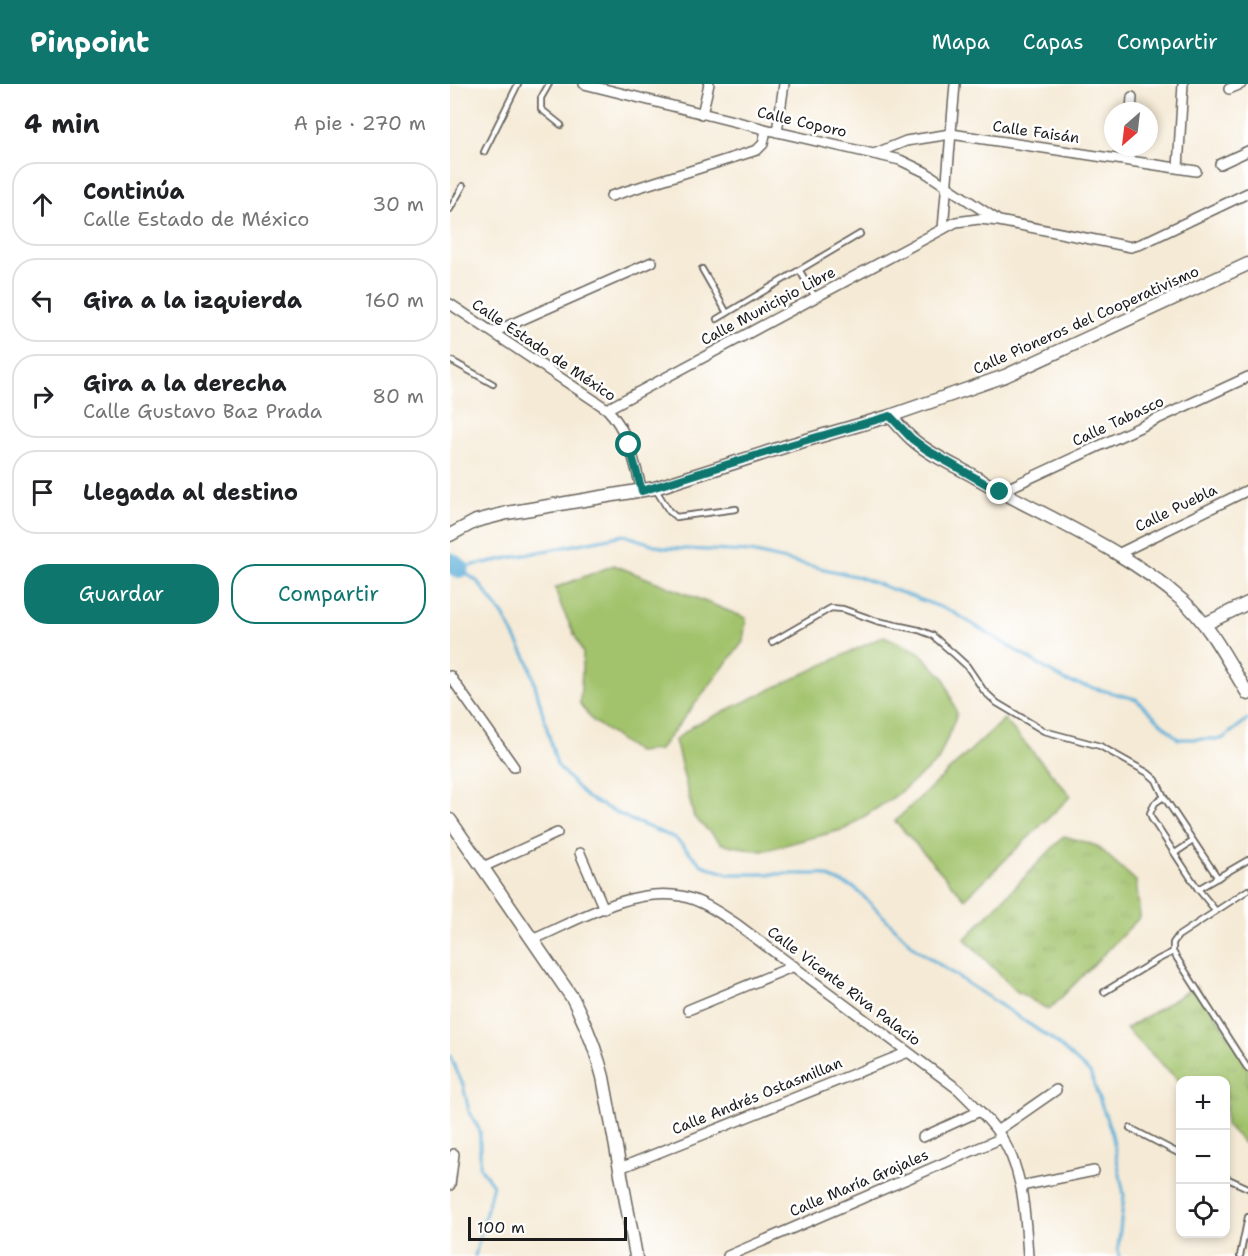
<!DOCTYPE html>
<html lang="es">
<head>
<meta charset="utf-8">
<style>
	:root { --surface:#fff; --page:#f2f2f2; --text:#202124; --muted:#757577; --line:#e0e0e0; --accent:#0f766e }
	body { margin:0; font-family:"Shantell Sans",sans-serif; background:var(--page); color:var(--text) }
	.controls { position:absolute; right:18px; bottom:18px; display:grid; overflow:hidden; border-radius:12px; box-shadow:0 3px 9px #0003 }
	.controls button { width:54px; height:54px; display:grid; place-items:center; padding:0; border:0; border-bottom:2px solid var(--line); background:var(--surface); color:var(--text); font:30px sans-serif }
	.compass { position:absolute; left:654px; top:18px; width:54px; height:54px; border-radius:50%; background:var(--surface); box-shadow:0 3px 9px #0003; rotate:208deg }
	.scale { position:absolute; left:18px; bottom:15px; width:159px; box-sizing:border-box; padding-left:6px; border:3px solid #1c1c1c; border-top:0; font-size:16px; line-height:21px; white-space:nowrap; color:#1c1c1c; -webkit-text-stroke:4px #fff; paint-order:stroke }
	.stop { position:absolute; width:18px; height:18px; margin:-14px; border:4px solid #0f766e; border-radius:50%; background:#fff }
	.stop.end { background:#0f766e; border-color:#fff; box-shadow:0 2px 6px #0008 }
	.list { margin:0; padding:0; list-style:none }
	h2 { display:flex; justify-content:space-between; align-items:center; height:78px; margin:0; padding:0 24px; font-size:26px }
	h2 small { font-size:20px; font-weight:400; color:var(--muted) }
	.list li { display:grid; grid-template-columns:39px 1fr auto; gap:18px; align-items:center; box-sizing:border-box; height:84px; margin:0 12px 12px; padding:0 12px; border:2px solid var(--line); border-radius:24px }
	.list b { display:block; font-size:22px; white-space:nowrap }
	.list p { margin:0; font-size:20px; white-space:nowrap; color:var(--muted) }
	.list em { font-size:20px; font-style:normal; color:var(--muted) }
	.actions { display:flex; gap:12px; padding:18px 24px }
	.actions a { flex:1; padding:14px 0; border:2px solid var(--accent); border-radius:24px; text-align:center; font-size:21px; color:var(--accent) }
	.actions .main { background:var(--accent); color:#fff }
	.icon { flex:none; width:33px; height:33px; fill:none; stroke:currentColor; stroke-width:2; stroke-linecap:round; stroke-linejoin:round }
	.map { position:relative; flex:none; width:798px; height:1172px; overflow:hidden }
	header { display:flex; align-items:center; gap:36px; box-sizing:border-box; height:84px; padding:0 30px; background:var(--accent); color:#fff }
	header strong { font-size:28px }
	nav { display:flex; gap:33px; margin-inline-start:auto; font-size:21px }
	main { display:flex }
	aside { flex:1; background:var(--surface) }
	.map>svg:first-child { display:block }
	.park { fill:url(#park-tufts); stroke:#5f7044; stroke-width:1.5 }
	.garden { fill:#a2c36c; stroke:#5f7044; stroke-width:1.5 }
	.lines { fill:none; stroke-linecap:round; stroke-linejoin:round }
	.stream { stroke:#5dafd8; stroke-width:3 }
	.river { stroke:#5dafd8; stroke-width:20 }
	.lane-casing { stroke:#68645d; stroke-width:8 }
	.street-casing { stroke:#68645d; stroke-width:12 }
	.secondary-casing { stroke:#68645d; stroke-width:15 }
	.lane { stroke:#fff; stroke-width:4.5 }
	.street { stroke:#fff; stroke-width:9 }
	.secondary { stroke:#fff; stroke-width:12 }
	.route { stroke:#0f766e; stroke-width:8 }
	.labels { text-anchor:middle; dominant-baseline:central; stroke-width:5; stroke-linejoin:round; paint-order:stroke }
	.street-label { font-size:15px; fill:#1c1c1c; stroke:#fff }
</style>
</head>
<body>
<header>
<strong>Pinpoint</strong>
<nav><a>Mapa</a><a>Capas</a><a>Compartir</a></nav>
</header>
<main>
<aside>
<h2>4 min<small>A pie · 270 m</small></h2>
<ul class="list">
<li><svg class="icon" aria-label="ahead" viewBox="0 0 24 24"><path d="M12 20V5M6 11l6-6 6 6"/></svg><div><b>Continúa</b><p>Calle Estado de México</p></div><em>30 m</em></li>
<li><svg class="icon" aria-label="left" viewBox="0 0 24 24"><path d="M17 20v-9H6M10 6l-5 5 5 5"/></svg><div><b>Gira a la izquierda</b></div><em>160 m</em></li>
<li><svg class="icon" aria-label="right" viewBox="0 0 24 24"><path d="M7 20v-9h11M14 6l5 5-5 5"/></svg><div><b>Gira a la derecha</b><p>Calle Gustavo Baz Prada</p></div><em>80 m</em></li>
<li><svg class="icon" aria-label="arrive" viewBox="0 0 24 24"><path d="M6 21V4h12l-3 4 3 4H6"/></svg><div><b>Llegada al destino</b></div></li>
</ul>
<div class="actions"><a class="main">Guardar</a><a>Compartir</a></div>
</aside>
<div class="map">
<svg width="798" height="1172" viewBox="0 0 798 1172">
	<defs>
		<pattern id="park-tufts" width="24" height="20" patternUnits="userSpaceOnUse" patternTransform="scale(1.5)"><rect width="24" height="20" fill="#a2c36c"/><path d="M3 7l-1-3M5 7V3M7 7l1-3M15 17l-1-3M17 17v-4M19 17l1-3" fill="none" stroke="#8ba75d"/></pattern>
	</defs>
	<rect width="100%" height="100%" fill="#fff"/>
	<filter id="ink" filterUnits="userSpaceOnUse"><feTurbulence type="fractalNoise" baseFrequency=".0167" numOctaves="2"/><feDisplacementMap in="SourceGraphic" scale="12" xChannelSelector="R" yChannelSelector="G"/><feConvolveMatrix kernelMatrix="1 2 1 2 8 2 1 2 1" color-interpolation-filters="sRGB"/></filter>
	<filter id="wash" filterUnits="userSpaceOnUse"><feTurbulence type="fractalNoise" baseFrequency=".008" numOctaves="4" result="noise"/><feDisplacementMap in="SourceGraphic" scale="24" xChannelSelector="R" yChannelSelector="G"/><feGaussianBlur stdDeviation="1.35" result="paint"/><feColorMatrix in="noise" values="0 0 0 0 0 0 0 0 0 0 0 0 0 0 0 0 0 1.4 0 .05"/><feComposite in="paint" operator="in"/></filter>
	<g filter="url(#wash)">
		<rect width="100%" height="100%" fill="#f5ead5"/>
		<!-- park -->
		<g class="park">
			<polygon points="614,752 647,762 686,797 690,833 599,926 566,907 515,855"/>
			<polygon points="746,902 798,979 798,1063 776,1041 776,996 730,998 676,945"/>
		</g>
		<!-- garden -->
		<g class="garden">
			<polygon points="164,481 296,534 293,558 209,666 187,668 143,637 130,620 133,569 112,524 105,504"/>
			<polygon points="434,552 469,568 494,594 507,630 488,677 444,713 395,745 312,767 272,760 244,733 225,656 243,642"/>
			<polygon points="554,635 621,712 515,815 445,737"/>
		</g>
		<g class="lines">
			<!-- stream -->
			<g class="stream">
				<polyline points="9,484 28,498 53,531 79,579 107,681 136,713 181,736 225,754 252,781 278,790 371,790 405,804 466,865 603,956 640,989 662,1050 674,1111 668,1164 669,1172"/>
				<polyline points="9,484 174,451 214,464 301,468 409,493 501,527 616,597 686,615 728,655 772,655 798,635"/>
				<polyline points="0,972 13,1001 19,1027 30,1047 30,1083 43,1101 25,1172"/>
			</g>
			<!-- river -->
			<polyline class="river" points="0,478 9,484"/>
		</g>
	</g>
	<g filter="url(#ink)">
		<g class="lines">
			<!-- lane casing -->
			<g class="lane-casing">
				<g id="lane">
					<polyline points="99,0 91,14 91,25 111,41"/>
					<polyline points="34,68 68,0"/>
					<polyline points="0,125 13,102"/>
					<polyline points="252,185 277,229"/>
					<polyline points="350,187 365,213"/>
					<polyline points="267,235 410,150"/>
					<polyline points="0,276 43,300"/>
					<polyline points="206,406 219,427 226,433 286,425"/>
					<polyline points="322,558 381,524 393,525 427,537 469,546 482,551 505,571 517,582 534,607 547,619 594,647 650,662 698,689 706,696 714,713"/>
					<polyline points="725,769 743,757"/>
					<polyline points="748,805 798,776"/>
					<polyline points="798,806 728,852 723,859 723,868 798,985"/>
					<polyline points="766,827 748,805 702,735 700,729 705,719 714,713 768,794"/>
					<polyline points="654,908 705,877 723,868"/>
					<polyline points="680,1044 730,1070"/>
					<polyline points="776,1094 798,1104"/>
					<polyline points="790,1172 798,1133"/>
				</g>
			</g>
			<!-- street casing -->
			<g class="street-casing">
				<g id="street">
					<polyline points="134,0 327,48 450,76 475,88 546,135"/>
					<polyline points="779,5 791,0"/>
					<polyline points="681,27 682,13"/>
					<polyline points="252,30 259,0"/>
					<polyline points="327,48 334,0"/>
					<polyline points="424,70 456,57 501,50 746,87"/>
					<polyline points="678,76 679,63"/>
					<polyline points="770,80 798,67"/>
					<polyline points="728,84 733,0"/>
					<polyline points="161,112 307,66 313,60 316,46"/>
					<polyline points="493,145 505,0"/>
					<path d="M 0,220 L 157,325 C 179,348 184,377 192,407"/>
					<polyline points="44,248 202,178"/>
					<polyline points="157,325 506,138 529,135 549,137 681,163 691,160 798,109"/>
					<polyline points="550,408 798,293"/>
					<polyline points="668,470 798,406"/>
					<polyline points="0,592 64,683"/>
					<polyline points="130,769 154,825"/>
					<polyline points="33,783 107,749"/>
					<path d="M 84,855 C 128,836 181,803 231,812 C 252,816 271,830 288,841 L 509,1006 C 522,1019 536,1032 547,1047 C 574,1083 575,1129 578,1172"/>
					<polyline points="238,926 344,882"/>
					<polyline points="547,1047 606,1006"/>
					<polyline points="473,1053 530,1027"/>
					<polyline points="170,1084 456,969"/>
					<polyline points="0,1101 4,1070"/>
					<polyline points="571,1102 644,1087"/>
					<polyline points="278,1172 552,1054"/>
				</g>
			</g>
			<!-- secondary casing -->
			<g class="secondary-casing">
				<g id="secondary">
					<path d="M 440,332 C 448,340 454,348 462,355 C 480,371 504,381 525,393 C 594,433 672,463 733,517 C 761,542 778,578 798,610"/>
					<polyline points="0,451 26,437 57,429 205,404 343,360 440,332 555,292 798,180"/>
					<polyline points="755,540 798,519"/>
					<path d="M 0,736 L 123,915 C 136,941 146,965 153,993 L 186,1172"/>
				</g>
			</g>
			<!-- lane -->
			<use href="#lane" class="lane"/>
			<!-- street -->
			<use href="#street" class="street"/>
			<!-- secondary -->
			<use href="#secondary" class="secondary"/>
		</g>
	</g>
	<g class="lines" filter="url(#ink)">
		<!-- route -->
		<polyline class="route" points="179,361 192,407 343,360 440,332 462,355 477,366 550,408"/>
	</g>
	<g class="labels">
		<!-- street labels -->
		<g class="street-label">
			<text transform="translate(352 38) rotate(13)">Calle Coporo</text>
			<text transform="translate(586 48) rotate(8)">Calle Faisán</text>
			<text transform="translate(318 222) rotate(-28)">Calle Municipio Libre</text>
			<text transform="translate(636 236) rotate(-24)">Calle Pioneros del Cooperativismo</text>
			<text transform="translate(94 266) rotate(34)">Calle Estado de México</text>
			<text transform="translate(668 337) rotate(-25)">Calle Tabasco</text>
			<text transform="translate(726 424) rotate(-26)">Calle Puebla</text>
			<text transform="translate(394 902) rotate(37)">Calle Vicente Riva Palacio</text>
			<text transform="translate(307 1012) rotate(-22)">Calle Andrés Ostasmillan</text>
			<text transform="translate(409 1099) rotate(-23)">Calle María Grajales</text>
		</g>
	</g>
</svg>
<div class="controls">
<button>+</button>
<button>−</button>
<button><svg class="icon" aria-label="locate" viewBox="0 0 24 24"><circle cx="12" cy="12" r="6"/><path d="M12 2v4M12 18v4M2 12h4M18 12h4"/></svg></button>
</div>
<svg class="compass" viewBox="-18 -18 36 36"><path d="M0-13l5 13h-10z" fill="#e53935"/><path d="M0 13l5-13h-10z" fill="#757577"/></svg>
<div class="scale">100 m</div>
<div class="stop" style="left:179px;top:361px"></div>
<div class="stop end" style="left:550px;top:408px"></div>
</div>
</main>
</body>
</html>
